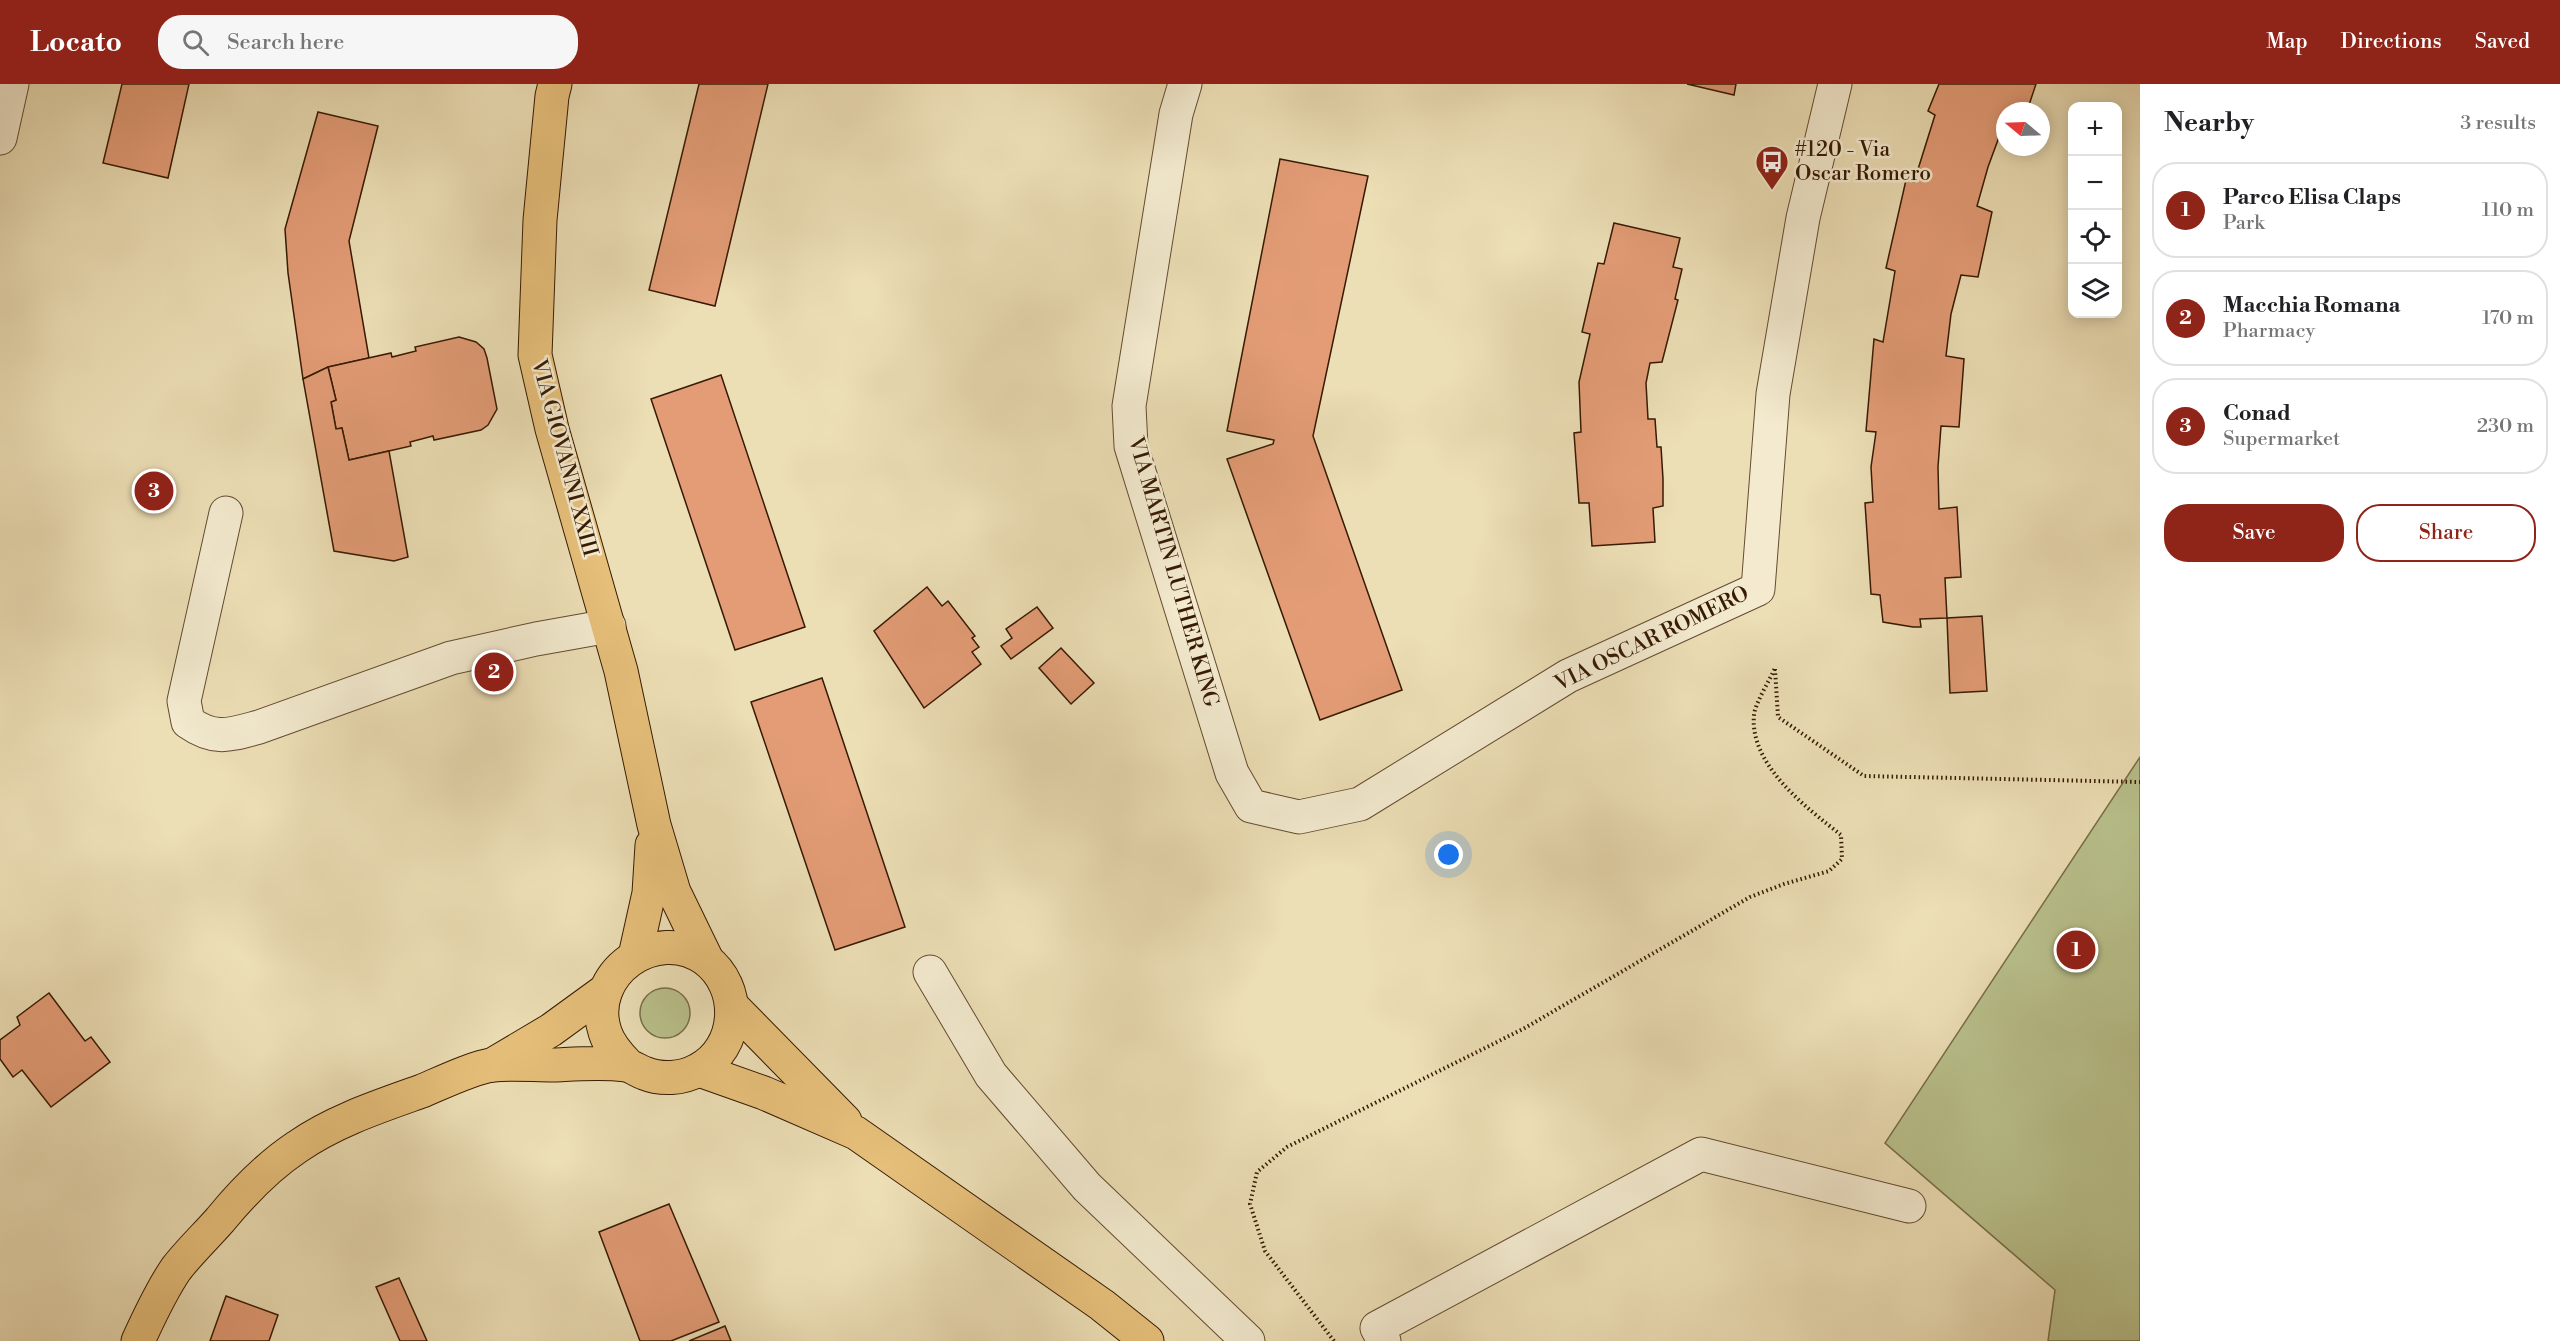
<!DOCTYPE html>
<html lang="en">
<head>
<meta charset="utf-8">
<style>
	:root { --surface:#fff; --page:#f6f6f6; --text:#202124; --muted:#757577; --line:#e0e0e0; --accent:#8f2418 }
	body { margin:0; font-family:"Libre Bodoni",serif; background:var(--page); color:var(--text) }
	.controls { position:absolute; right:18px; top:18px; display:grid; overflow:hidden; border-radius:12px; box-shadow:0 3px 15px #0003 }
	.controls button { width:54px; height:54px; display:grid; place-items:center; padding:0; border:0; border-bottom:2px solid var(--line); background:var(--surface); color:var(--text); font:30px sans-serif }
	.compass { position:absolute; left:1996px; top:18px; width:54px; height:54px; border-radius:50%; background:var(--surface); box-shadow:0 3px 15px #0003; rotate:289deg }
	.you { position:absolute; left:1449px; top:771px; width:21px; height:21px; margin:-15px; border:4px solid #fff; border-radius:50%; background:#1a73e8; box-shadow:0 0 0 9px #1a73e833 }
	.badge { display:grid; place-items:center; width:39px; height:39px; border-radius:50%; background:var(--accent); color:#fff; font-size:20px; font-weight:700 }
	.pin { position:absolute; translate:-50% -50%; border:3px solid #fff; box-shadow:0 2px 6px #0006 }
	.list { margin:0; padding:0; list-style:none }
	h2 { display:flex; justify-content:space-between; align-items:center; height:78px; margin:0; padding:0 24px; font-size:26px }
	h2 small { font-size:20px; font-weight:400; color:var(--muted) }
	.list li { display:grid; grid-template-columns:39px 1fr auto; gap:18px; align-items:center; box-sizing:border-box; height:96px; margin:0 12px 12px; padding:0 12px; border:2px solid var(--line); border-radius:24px }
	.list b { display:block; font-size:22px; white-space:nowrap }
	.list p { margin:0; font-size:20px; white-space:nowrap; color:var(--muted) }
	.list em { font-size:20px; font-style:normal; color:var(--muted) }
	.actions { display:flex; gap:12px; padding:18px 24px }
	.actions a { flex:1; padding:14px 0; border:2px solid var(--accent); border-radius:24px; text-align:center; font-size:21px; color:var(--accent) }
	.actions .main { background:var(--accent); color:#fff }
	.icon { flex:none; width:33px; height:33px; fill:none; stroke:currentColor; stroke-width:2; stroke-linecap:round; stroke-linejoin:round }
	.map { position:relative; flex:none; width:2140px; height:1257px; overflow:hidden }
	header { display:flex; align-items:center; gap:36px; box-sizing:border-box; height:84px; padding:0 30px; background:var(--accent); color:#fff }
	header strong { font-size:28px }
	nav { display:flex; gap:33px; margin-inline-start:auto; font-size:21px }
	.search { width:420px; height:54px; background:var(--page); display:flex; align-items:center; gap:15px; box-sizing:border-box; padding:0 21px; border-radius:24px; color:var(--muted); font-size:22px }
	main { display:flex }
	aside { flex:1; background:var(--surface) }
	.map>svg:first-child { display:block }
	.green { fill:#b9c18c; stroke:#786e48; stroke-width:1.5 }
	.building { fill:#e39c76; stroke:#361a03; stroke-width:1.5 }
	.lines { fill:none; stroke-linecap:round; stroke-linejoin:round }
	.minor-casing { stroke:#644b30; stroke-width:35 }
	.major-casing { stroke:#361a03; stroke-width:35 }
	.path { stroke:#361a03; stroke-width:4; stroke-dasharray:1.5 3; stroke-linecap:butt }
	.minor { stroke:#f3eacf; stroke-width:33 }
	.major { stroke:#e6bf7a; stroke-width:33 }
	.labels { text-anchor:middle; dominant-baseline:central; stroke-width:5; stroke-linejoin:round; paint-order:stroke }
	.poi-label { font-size:21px; fill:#361a03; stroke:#f3eacf; text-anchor:start }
	.street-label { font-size:21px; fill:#361a03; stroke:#f3eacf }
</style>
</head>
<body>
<header>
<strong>Locato</strong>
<div class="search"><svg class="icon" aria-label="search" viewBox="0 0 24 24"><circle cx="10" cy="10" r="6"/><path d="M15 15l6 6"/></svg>Search here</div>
<nav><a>Map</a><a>Directions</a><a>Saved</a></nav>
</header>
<main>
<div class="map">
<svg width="2140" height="1257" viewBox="0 0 2140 1257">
	<rect width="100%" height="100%" fill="#ecdeb5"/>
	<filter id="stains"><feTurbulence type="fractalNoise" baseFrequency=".00333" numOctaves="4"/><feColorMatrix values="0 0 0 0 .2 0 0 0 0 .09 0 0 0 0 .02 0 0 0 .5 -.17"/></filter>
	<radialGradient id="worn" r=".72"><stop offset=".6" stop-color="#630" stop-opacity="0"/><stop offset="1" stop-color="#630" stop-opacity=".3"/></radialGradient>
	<!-- green -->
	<g class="green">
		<polygon points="2140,673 2140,1257 2048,1257 2055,1206 1885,1059"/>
		<circle cx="665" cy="929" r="25"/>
	</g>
	<!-- building -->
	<g class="building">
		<polygon points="122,0 189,0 168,94 103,79"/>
		<polygon points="699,0 768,0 715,222 649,206"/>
		<polygon points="1687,0 1736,0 1734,11"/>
		<polygon points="1939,0 2036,0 2027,27 2005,27 2005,46 2002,45 1988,83 1977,122 1992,128 1978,193 1961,191 1951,230 1946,272 1964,275 1959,343 1941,342 1938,383 1939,425 1957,423 1961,493 1945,494 1947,534 1920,535 1921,543 1913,543 1883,538 1880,511 1871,510 1865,419 1873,418 1871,383 1876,348 1866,347 1874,255 1883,258 1895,187 1886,184 1906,96 1914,98 1935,31 1928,27"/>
		<polygon points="318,28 378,42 349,157 369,274 328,283 303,295 288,189 285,145"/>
		<polygon points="1280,75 1368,92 1313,352 1402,606 1320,636 1227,375 1273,360 1274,356 1227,347"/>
		<polygon points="1614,139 1680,154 1673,183 1682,185 1675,215 1678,216 1662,278 1650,279 1646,299 1648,335 1655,335 1657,363 1661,363 1663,395 1663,422 1653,424 1655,458 1592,462 1589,419 1579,419 1574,349 1581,348 1579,298 1590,250 1582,248 1598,179 1604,180"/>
		<polygon points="459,253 476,258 484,265 487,274 497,325 488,341 481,346 434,356 433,352 410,358 411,362 349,376 342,344 336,345 331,318 336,316 328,283 391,269 392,273 416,267 415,263"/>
		<polygon points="328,283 336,316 331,318 336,345 342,344 349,376 389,367 408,473 394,477 334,467 303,295"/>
		<polygon points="721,291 805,543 735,566 651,315"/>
		<polygon points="927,503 942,522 948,517 975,552 972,554 979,563 972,568 981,580 924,624 874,547"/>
		<polygon points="1037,523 1053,544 1011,575 1001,562 1012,554 1006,545"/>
		<polygon points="1982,532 1987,607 1950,609 1947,534"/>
		<polygon points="1061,564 1094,599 1071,620 1039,584"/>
		<polygon points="822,594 905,843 835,866 751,618"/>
		<polygon points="49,909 85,957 91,953 110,978 51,1023 22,986 13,993 0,975 0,956 20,941 17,933"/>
		<polygon points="669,1120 719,1238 671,1257 640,1257 599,1148"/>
		<polygon points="399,1194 427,1257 400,1257 376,1203"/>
		<polygon points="226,1212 278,1231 269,1257 210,1257"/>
		<polygon points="725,1242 731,1257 689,1257"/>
	</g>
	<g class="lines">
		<!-- minor casing -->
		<g class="minor-casing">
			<g id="minor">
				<polyline points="1185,0 1176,30 1129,322 1131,362 1232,689 1251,722 1299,733 1360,720 1568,592 1758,505 1773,310 1803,134 1835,0"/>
				<polyline points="0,54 12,0"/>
				<path d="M 226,429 L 184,617 L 188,638 C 215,657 229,651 259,643 L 451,574 L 536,555 L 609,542"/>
				<polyline points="930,888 991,991 1087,1103 1248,1257"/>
				<polyline points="1384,1257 1377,1244 1701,1070 1909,1122"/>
			</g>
		</g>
		<!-- major casing -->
		<g class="major-casing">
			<g id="major">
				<polyline points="555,0 552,12 540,136 535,271 552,345 621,587 654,741 674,808 707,876"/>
				<polyline points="635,872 649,809 652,761"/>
				<polyline points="732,922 845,1037"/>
				<polyline points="492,981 551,946 606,906"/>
				<polyline points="699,986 764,1009 856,1049 1102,1221 1147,1257"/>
				<path d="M 138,1257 C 149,1233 161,1207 176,1185 C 189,1168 206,1152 220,1136 C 243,1108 267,1083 297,1063 C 334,1037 380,1022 422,1007 C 441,999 474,983 493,981 C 513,979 534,981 554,981 C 577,980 603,978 625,981 C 632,982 638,987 644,989 C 661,996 682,995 698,986 C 740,964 743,903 705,875 C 656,840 586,890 605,948 C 609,961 618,971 628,981"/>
			</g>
		</g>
		<!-- path -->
		<g class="path">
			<polyline points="1775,585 1778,633 1864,692 2140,698"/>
			<path d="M 1334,1257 L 1265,1167 L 1250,1120 L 1257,1088 L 1287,1063 L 1523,945 L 1750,813 L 1784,800 L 1829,787 L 1842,775 L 1841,751 C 1807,724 1749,681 1754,631 C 1755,619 1770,596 1775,584"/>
		</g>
		<!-- minor -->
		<use href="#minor" class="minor"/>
		<!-- major -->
		<use href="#major" class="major"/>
	</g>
	<!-- icons -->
	<defs>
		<g id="bus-pin" transform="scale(1.725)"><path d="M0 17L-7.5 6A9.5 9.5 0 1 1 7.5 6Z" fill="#8f2418" stroke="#f3eacf"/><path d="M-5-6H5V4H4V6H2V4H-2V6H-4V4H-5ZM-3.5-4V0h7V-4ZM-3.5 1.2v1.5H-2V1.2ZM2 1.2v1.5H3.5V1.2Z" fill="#fff"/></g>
	</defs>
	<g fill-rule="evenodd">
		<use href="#bus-pin" x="1772" y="78"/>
	</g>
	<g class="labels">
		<!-- poi labels -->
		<g class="poi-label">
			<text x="1795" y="66">#120 - Via<tspan x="1795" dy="24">Oscar Romero</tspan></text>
		</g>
		<!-- street labels -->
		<g class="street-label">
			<text transform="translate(564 374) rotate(75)">VIA GIOVANNI XXIII</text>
			<text transform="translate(1173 488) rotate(74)">VIA MARTIN LUTHER KING</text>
			<text transform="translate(1652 555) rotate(-26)">VIA OSCAR ROMERO</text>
		</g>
	</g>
	<rect width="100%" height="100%" filter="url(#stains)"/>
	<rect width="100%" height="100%" fill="url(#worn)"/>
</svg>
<div class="controls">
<button>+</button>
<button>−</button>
<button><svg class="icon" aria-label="locate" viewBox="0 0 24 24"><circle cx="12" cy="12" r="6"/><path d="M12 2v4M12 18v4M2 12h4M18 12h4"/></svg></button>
<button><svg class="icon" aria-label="layers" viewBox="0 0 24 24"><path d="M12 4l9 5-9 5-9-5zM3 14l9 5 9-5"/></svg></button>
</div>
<svg class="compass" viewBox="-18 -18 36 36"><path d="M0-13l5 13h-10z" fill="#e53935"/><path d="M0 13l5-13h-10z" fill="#757577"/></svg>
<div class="you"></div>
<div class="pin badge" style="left:2076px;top:866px">1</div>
<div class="pin badge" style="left:494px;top:588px">2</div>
<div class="pin badge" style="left:154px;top:407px">3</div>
</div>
<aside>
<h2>Nearby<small>3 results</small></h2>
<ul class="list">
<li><span class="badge">1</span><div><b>Parco Elisa Claps</b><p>Park</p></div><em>110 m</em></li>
<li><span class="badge">2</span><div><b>Macchia Romana</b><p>Pharmacy</p></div><em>170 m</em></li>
<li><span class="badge">3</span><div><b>Conad</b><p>Supermarket</p></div><em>230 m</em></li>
</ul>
<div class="actions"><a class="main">Save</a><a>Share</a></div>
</aside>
</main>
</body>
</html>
